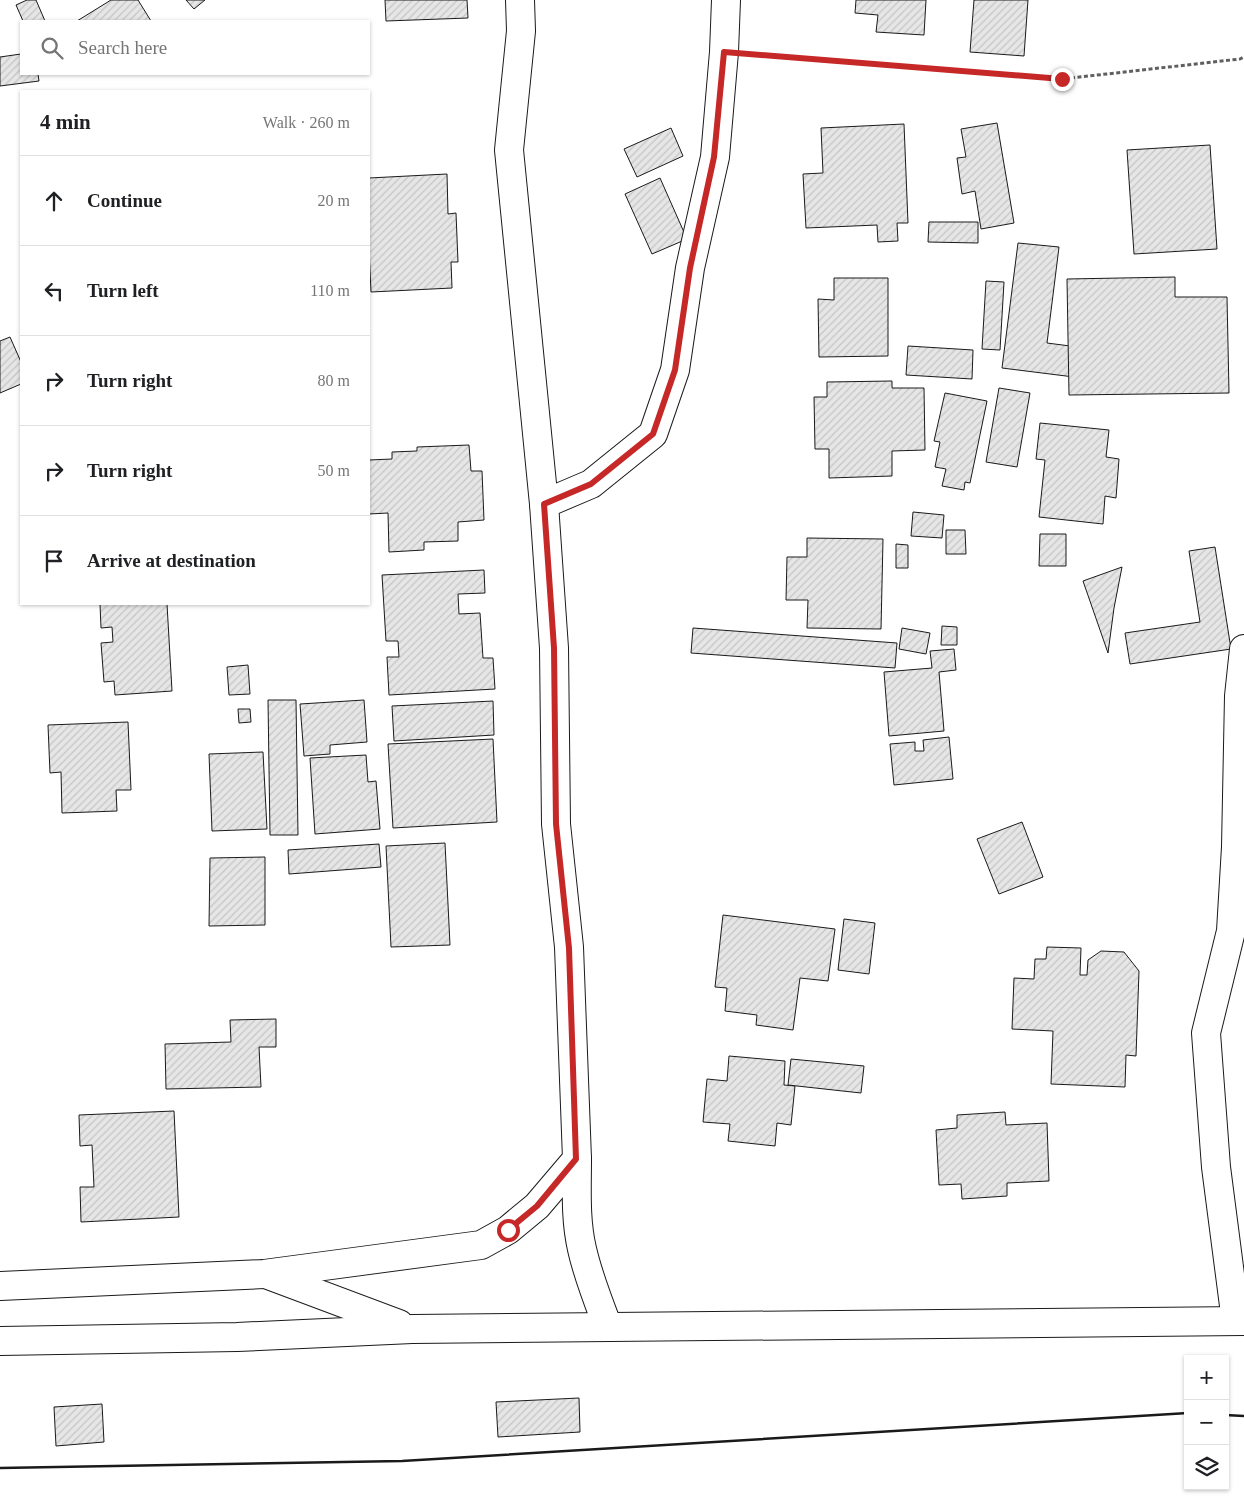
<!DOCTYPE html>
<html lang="en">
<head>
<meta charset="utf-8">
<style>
	:root { --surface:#fff; --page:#f2f2f2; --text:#202124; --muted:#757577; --line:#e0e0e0 }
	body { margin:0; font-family:Georgia,serif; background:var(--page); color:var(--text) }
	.controls { position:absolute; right:15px; bottom:15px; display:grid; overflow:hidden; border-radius:0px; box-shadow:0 1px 4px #0004 }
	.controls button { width:45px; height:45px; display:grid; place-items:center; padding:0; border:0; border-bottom:1px solid var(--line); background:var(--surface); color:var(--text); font:25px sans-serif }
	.stop { position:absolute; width:15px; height:15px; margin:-11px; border:4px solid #c62828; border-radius:50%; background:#fff }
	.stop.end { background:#c62828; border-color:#fff; box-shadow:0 1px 5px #0008 }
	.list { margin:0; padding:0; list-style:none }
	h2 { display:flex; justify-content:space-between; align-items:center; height:65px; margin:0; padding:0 20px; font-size:21px }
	h2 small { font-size:16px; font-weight:400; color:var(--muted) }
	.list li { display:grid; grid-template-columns:32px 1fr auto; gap:15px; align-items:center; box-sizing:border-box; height:90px; padding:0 20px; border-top:1px solid var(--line) }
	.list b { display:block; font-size:19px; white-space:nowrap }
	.list em { font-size:16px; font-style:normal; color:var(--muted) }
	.icon { flex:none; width:28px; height:28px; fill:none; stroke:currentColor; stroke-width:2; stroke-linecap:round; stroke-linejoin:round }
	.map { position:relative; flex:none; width:1244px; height:1505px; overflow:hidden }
	.search { position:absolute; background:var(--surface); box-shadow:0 1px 4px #0004; left:20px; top:20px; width:350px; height:55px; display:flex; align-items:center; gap:12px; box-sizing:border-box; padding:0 18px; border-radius:0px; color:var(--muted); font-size:19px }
	.panel { position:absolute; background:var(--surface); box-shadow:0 1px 4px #0004; left:20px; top:90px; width:350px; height:515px; border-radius:0px }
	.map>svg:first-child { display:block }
	.building { fill:url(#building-hatch); stroke:#1a1a1a }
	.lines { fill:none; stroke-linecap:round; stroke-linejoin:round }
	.minor-casing { stroke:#1a1a1a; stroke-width:30 }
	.path { stroke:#5f5f5f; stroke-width:3; stroke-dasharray:4 2.5; stroke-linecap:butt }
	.minor { stroke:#fff; stroke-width:28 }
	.wall { stroke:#1a1a1a; stroke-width:2.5 }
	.route { stroke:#c62828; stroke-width:6 }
</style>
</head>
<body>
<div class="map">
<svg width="1244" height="1505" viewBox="0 0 1244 1505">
	<defs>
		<pattern id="building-hatch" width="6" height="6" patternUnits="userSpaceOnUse" patternTransform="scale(1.25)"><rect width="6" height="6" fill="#e6e6e6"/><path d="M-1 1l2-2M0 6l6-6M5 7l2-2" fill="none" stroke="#c5c5c5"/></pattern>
	</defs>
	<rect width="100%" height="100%" fill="#fff"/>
	<!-- building -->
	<g class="building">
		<polygon points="27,0 36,0 45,21 23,21 16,5"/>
		<polygon points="111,0 138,0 151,21 77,21"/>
		<polygon points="186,0 205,0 194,9"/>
		<polygon points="385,0 467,0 468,18 386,21"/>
		<polygon points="856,0 926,0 924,35 876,32 878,15 855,13"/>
		<polygon points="974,0 1028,0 1024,56 970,52"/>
		<polygon points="21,54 21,74 38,74 39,81 0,86 0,57"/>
		<polygon points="997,123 1014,223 981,229 975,191 962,194 957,158 966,157 961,129"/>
		<polygon points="904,124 908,223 897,223 898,241 878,242 877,225 806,228 803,174 823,173 821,128"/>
		<polygon points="671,128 683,156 637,177 624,149"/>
		<polygon points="1210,145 1217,249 1134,254 1127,150"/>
		<polygon points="447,174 448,214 456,213 458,262 451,262 452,288 371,292 369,249 369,178"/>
		<polygon points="660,178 687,239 652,254 625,194"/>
		<polygon points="929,222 978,222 978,243 928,242"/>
		<polygon points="1018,243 1059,247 1047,343 1078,347 1074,377 1002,368"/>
		<polygon points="1175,277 1175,297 1227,297 1229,393 1069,395 1067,279"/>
		<polygon points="834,278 888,278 888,356 819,357 818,299 834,300"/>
		<polygon points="986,281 1004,282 1000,350 982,349"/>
		<polygon points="10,337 21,362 21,384 0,393 0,341"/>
		<polygon points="908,346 973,350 972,379 906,375"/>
		<polygon points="892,381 892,388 924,388 925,450 892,451 892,476 829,478 829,449 815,449 814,397 827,397 827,382"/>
		<polygon points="999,388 1030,393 1017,467 986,462"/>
		<polygon points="945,393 987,401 970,483 965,482 964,490 942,486 946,469 935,467 940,442 934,441"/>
		<polygon points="1040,423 1109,430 1106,457 1119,459 1116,498 1105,496 1103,524 1039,517 1045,460 1036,459"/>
		<polygon points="469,445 471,471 482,471 484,520 458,522 458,541 424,542 424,550 389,552 388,513 369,514 369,460 392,459 392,452 417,451 417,447"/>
		<polygon points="913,512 944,515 942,538 911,536"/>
		<polygon points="946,530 965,530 966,554 946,554"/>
		<polygon points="1040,534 1066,534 1066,566 1039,566"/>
		<polygon points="807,538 883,539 881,629 807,628 808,600 786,600 787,557 807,557"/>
		<polygon points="896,544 908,545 908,568 896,568"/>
		<polygon points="1215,547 1231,649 1130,664 1125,633 1200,622 1189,551"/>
		<polygon points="1122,567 1114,608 1108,653 1083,581"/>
		<polygon points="484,570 485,593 458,594 459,614 480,613 483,658 493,658 495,689 389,695 387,657 399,657 398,641 386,641 382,575"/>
		<polygon points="100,604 167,604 172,691 115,695 114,681 104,682 101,643 113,642 112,627 101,628"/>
		<polygon points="942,626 957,627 957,645 941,645"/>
		<polygon points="693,628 897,643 895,668 691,653"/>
		<polygon points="902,628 930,633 926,654 899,649"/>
		<polygon points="954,649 956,670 939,672 944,731 889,736 884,672 932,668 930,651"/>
		<polygon points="248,665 250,694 229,695 227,667"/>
		<polygon points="268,700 296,700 298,835 270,835"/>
		<polygon points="364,700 367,742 330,745 330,754 304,756 300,704"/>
		<polygon points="493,701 494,735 394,741 392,706"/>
		<polygon points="238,709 250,709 251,722 239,723"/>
		<polygon points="128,722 131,790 116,790 117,811 62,813 61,772 50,773 48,725"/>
		<polygon points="949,737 953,779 894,785 890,744 915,742 915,751 924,751 923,740"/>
		<polygon points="493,739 497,822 393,828 388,744"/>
		<polygon points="263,752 267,829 212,831 209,754"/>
		<polygon points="366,755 368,782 376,781 380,829 315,834 310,758"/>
		<polygon points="1022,822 1043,877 999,894 977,839"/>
		<polygon points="445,843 450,945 391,947 386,846"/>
		<polygon points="379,844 381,867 289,874 288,850"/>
		<polygon points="265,857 265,925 209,926 210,858"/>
		<polygon points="723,915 835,929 828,981 800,978 793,1030 756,1025 757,1015 725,1011 727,988 715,987"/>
		<polygon points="844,919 875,923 869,974 838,970"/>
		<polygon points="1047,947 1081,948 1080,975 1087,975 1088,960 1101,951 1124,952 1139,971 1136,1056 1126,1055 1125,1087 1051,1084 1053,1031 1012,1029 1014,978 1034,979 1035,959 1046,959"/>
		<polygon points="276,1019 276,1047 259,1047 261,1087 166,1089 165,1044 231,1042 230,1020"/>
		<polygon points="729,1056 785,1061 784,1085 795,1086 791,1125 777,1123 775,1146 728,1141 730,1124 703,1122 707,1079 727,1081"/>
		<polygon points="791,1059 864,1066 861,1093 788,1085"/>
		<polygon points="174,1111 179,1217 81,1222 80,1187 94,1187 92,1145 80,1146 79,1115"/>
		<polygon points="1005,1112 1006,1125 1047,1123 1049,1181 1007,1183 1007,1196 962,1199 961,1184 939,1185 936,1130 957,1128 957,1115"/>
		<polygon points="579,1398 580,1432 498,1437 496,1402"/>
		<polygon points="102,1404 104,1442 56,1446 54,1407"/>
	</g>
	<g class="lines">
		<!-- minor casing -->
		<g class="minor-casing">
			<g id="minor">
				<polyline points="544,504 591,484 653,434 675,370 690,268 715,157 724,52 726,0"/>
				<path d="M 577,1159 C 577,1189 575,1219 582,1249 C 588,1276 598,1301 608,1327"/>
				<polyline points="268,1275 399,1324"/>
				<polyline points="0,1286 264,1274 481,1245 508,1230 537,1206 577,1159 569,947 556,824 554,648 544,504 509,150 521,31 520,0"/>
				<polyline points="1236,1321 1216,1167 1206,1033 1231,931 1236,847 1239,696 1244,649"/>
				<polyline points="0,1341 237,1337 412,1329 1244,1321"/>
			</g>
		</g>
		<!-- path -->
		<polyline class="path" points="760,55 1062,79 1240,59 1244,57"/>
		<!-- minor -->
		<use href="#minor" class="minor"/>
		<!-- wall -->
		<g class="wall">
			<polyline points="1225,1415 1244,1416"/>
			<polyline points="0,1468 402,1461 1188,1413"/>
		</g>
	</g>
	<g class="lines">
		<!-- route -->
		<polyline class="route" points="508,1230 537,1206 576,1159 569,948 556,824 554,648 544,504 591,484 653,434 675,370 690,268 714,157 724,52 1062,79"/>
	</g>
</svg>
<div class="controls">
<button>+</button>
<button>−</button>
<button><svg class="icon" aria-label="layers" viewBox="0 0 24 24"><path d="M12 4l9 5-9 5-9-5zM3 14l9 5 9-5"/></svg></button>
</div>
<div class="stop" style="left:508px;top:1230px"></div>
<div class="stop end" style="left:1062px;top:79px"></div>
<div class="search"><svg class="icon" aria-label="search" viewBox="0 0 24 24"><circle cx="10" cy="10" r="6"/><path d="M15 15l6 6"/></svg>Search here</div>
<section class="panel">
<h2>4 min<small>Walk · 260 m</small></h2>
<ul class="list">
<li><svg class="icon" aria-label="ahead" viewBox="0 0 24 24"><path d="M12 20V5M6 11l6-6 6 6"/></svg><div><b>Continue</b></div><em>20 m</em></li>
<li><svg class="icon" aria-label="left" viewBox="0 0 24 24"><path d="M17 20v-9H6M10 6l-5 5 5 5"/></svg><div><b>Turn left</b></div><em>110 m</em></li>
<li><svg class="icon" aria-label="right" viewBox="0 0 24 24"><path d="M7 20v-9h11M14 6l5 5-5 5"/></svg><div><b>Turn right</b></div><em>80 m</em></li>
<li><svg class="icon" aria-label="right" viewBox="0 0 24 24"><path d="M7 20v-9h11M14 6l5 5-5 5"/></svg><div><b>Turn right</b></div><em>50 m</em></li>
<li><svg class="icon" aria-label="arrive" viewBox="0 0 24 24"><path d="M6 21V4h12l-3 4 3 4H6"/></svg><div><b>Arrive at destination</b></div></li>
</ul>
</section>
</div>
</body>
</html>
